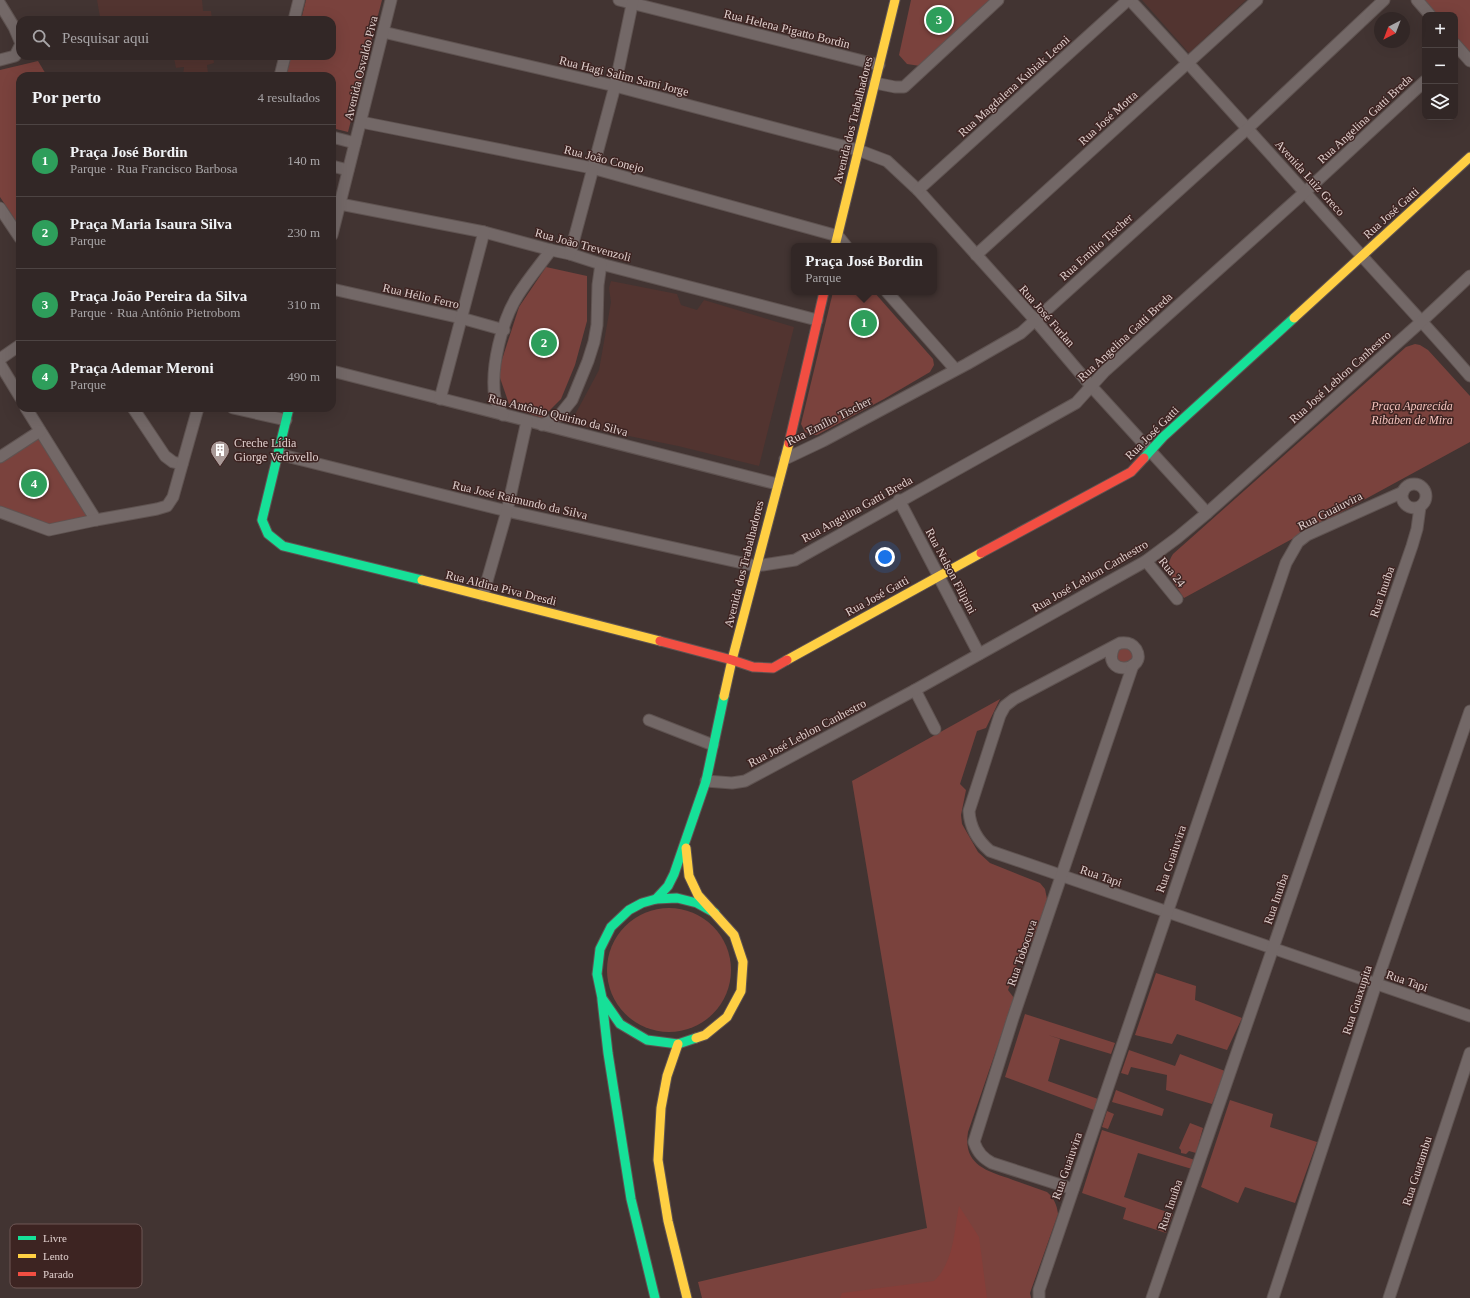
<!DOCTYPE html>
<html lang="pt">
<head>
<meta charset="utf-8">
<style>
	:root { --surface:#322726; --page:#3a2f2e; --text:#f1f3f6; --muted:#a8a5a7; --line:#4d4443; --accent:#a99997 }
	body { margin:0; font-family:Georgia,serif; background:var(--page); color:var(--text) }
	.controls { position:absolute; right:12px; top:12px; display:grid; overflow:hidden; border-radius:8px; box-shadow:0 4px 16px #0002 }
	.controls button { width:36px; height:36px; display:grid; place-items:center; padding:0; border:0; border-bottom:1px solid var(--line); background:var(--surface); color:var(--text); font:20px sans-serif }
	.compass { position:absolute; left:1374px; top:12px; width:36px; height:36px; border-radius:50%; background:var(--surface); box-shadow:0 4px 16px #0002; rotate:222deg }
	.you { position:absolute; left:885px; top:557px; width:14px; height:14px; margin:-10px; border:3px solid #fff; border-radius:50%; background:#1a73e8; box-shadow:0 0 0 6px #1a73e833 }
	.badge { display:grid; place-items:center; width:26px; height:26px; border-radius:50%; background:var(--accent); color:#fff; font-size:13px; font-weight:700 }
	.pin { position:absolute; translate:-50% -50%; border:2px solid #fff; box-shadow:0 1px 4px #0006 }
	.popup { position:absolute; left:791px; top:243px; width:146px; height:52px; box-sizing:border-box; display:grid; place-content:center; border-radius:8px; background:var(--surface); filter:drop-shadow(0 1px 3px #0005); font-size:13px; white-space:nowrap; color:var(--muted) }
	.popup b { font-size:15px; color:var(--text) }
	.popup::after { content:''; position:absolute; left:50%; top:100%; margin-left:-8px; border:8px solid transparent; border-top-color:var(--surface) }
	.list { margin:0; padding:0; list-style:none }
	h2 { display:flex; justify-content:space-between; align-items:center; height:52px; margin:0; padding:0 16px; font-size:17px }
	h2 small { font-size:13px; font-weight:400; color:var(--muted) }
	.list li { display:grid; grid-template-columns:26px 1fr auto; gap:12px; align-items:center; box-sizing:border-box; height:72px; padding:0 16px; border-top:1px solid var(--line) }
	.list b { display:block; font-size:15px; white-space:nowrap }
	.list p { margin:0; font-size:13px; white-space:nowrap; color:var(--muted) }
	.list em { font-size:13px; font-style:normal; color:var(--muted) }
	.icon { flex:none; width:22px; height:22px; fill:none; stroke:currentColor; stroke-width:2; stroke-linecap:round; stroke-linejoin:round }
	.map { position:relative; flex:none; width:1470px; height:1298px; overflow:hidden }
	.search { position:absolute; background:var(--surface); box-shadow:0 4px 16px #0002; left:16px; top:16px; width:320px; height:44px; display:flex; align-items:center; gap:10px; box-sizing:border-box; padding:0 14px; border-radius:12px; color:var(--muted); font-size:15px }
	.panel { position:absolute; background:var(--surface); box-shadow:0 4px 16px #0002; left:16px; top:72px; width:320px; height:340px; border-radius:12px }
	.map>svg:first-child { display:block }
	.built { fill:#523430 }
	.green { fill:#7a423d }
	.forest { fill:#853e39 }
	.lines { fill:none; stroke-linecap:round; stroke-linejoin:round }
	.street-casing { stroke:#5f5351; stroke-width:13 }
	.fast-casing { stroke:#5f5351; stroke-width:11 }
	.slow-casing { stroke:#5f5351; stroke-width:11 }
	.jam-casing { stroke:#5f5351; stroke-width:11 }
	.street { stroke:#736867; stroke-width:11 }
	.fast { stroke:#16e098; stroke-width:9 }
	.slow { stroke:#ffcf43; stroke-width:9 }
	.jam { stroke:#f24e42; stroke-width:9 }
	.labels { text-anchor:middle; dominant-baseline:central; stroke-width:3; stroke-linejoin:round; paint-order:stroke }
	.street-label { font-size:12px; fill:#e0cfcd; stroke:#3d2422 }
	.park-label { font-size:12px; font-style:italic; fill:#f6c5bf; stroke:#3d2422 }
	.poi-label { font-size:12px; fill:#e0cfcd; stroke:#3d2422; text-anchor:start }
	.key { fill:#3d2422; stroke:#6e5755; stroke-width:1 }
	.key-label { font-size:11px; fill:#e0cfcd }
</style>
</head>
<body>
<div class="map">
<svg width="1470" height="1298" viewBox="0 0 1470 1298">
	<rect width="100%" height="100%" fill="#423432"/>
	<!-- built -->
	<g class="built">
		<polygon points="97,0 202,0 203,11 211,11 212,20 220,18 220,20 159,20 158,19 148,20 107,20 106,16 100,17"/>
		<polygon points="1142,0 1246,0 1189,53"/>
		<polygon points="166,56 213,56 214,63 207,65 208,73 183,76 184,67 176,68 174,58 166,59"/>
		<polygon points="611,281 677,294 681,305 697,310 704,300 794,327 759,466 678,446 570,424 599,370 611,302 609,288"/>
	</g>
	<!-- green -->
	<g class="green">
		<polygon points="306,0 382,0 348,132 332,128 332,76 286,76 291,56 332,56 332,20 301,20"/>
		<polygon points="911,0 991,0 920,66 907,64 899,55"/>
		<polygon points="1424,0 1470,0 1470,52 1455,35 1455,15 1437,15"/>
		<polygon points="38,61 47,76 20,76 20,227 0,197 0,70"/>
		<polygon points="546,267 587,276 587,321 575,365 561,399 542,418 510,407 498,372 519,307"/>
		<polygon points="833,292 874,292 933,359 934,365 930,372 884,399 817,435 811,435 805,432 801,424"/>
		<path d="M 1415,344 L 1420,345 L 1428,350 L 1470,396 L 1470,442 L 1184,598 C 1175,584 1162,570 1173,554 L 1406,347 Z"/>
		<polygon points="38,438 88,517 50,526 0,506 0,462"/>
		<polygon points="1116,648 1132,648 1134,662 1118,666"/>
		<path d="M 1000,699 L 986,728 L 977,731 L 960,784 L 966,790 L 961,815 L 962,824 L 978,852 L 990,863 L 1040,883 L 1045,889 L 1047,899 L 1034,941 L 1025,944 L 1008,990 L 1014,998 L 968,1132 C 963,1163 984,1170 1008,1178 C 1021,1183 1034,1187 1047,1192 C 1054,1198 1057,1205 1058,1214 L 1030,1293 L 1031,1298 L 702,1298 L 698,1282 L 927,1228 L 852,781 Z"/>
		<circle cx="669" cy="970" r="62"/>
		<polygon points="1156,973 1196,986 1195,1000 1242,1018 1227,1050 1177,1034 1172,1044 1135,1035"/>
		<polygon points="1025,1014 1115,1043 1111,1054 1048,1035 1060,1039 1048,1081 1098,1099 1094,1110 1005,1077"/>
		<polygon points="1129,1050 1175,1066 1180,1054 1225,1071 1212,1104 1166,1090 1167,1075 1131,1067 1128,1075 1121,1073"/>
		<polygon points="1116,1090 1164,1109 1162,1116 1112,1102"/>
		<polygon points="1230,1100 1273,1114 1270,1127 1317,1142 1295,1203 1245,1187 1238,1203 1201,1187"/>
		<polygon points="1107,1111 1114,1114 1108,1129 1102,1127"/>
		<polygon points="1190,1123 1203,1128 1196,1153 1189,1151 1186,1154 1181,1153 1181,1150 1179,1148"/>
		<polygon points="1102,1130 1195,1160 1192,1169 1138,1153 1124,1197 1173,1214 1166,1233 1123,1219 1126,1208 1082,1193"/>
	</g>
	<!-- forest -->
	<path class="forest" d="M 959,1206 L 979,1237 L 987,1298 L 840,1298 L 842,1293 L 934,1281 C 954,1262 954,1232 959,1206 Z"/>
	<g class="lines">
		<!-- street casing -->
		<g class="street-casing">
			<g id="street">
				<polyline points="619,0 879,65"/>
				<path d="M 1130,0 C 1208,84 1284,169 1360,254 C 1397,295 1434,334 1470,376"/>
				<polyline points="1417,0 1430,15"/>
				<polyline points="0,4 14,27 20,41"/>
				<polyline points="294,20 299,0"/>
				<polyline points="383,32 615,86 858,150 887,161 918,190 1035,320 1091,386 1207,513"/>
				<polyline points="1455,44 1470,61"/>
				<polyline points="0,60 15,56 20,46"/>
				<polyline points="280,76 285,56"/>
				<polyline points="875,83 895,87 904,87 998,0"/>
				<polyline points="361,122 592,168 838,236 846,246"/>
				<polyline points="332,137 355,143"/>
				<polyline points="332,166 348,170"/>
				<polyline points="918,190 1128,0"/>
				<polyline points="340,204 484,232 551,250 570,254 601,264 817,320"/>
				<polyline points="0,208 20,238"/>
				<polyline points="332,235 391,0"/>
				<polyline points="570,254 615,86 633,0"/>
				<polyline points="976,255 1257,0"/>
				<polyline points="332,289 461,318 504,330"/>
				<polyline points="887,292 955,369"/>
				<polyline points="0,359 20,345"/>
				<polyline points="0,364 20,397"/>
				<polyline points="332,371 777,484"/>
				<polyline points="440,399 484,232"/>
				<polyline points="26,408 96,520"/>
				<polyline points="133,408 165,456 173,462 182,464"/>
				<polyline points="233,408 286,420"/>
				<path d="M 503,415 C 500,409 496,403 495,398 C 490,368 502,320 518,295 C 528,279 540,265 551,250"/>
				<polyline points="542,425 559,416 572,400 588,361 594,342 597,325 598,285 601,264"/>
				<polyline points="278,454 507,511 756,566 795,560 1076,403 1104,372 1305,192 1425,81"/>
				<polyline points="0,457 40,431"/>
				<polyline points="785,459 823,441 967,364 1021,333 1248,128 1384,0"/>
				<circle cx="1414" cy="496" r="12"/>
				<polyline points="899,500 979,654"/>
				<polyline points="0,512 49,530 96,520 157,509 167,506 173,497 198,408"/>
				<polyline points="1146,561 1177,599"/>
				<polyline points="483,595 507,511 527,421"/>
				<path d="M 1114,647 C 1100,677 1149,672 1136,649 C 1132,643 1127,642 1120,643 L 1014,699 L 1005,706 L 1000,715 L 969,811 C 970,828 977,840 990,851 L 1470,1016"/>
				<polyline points="915,690 935,729"/>
				<polyline points="649,720 713,745"/>
				<polyline points="706,781 732,783 745,781 915,690 1146,561 1177,538 1207,513 1422,321 1470,276"/>
				<path d="M 1073,1189 L 992,1163 C 983,1158 978,1153 974,1142 L 1013,1018 L 1133,665"/>
				<polyline points="1039,1298 1039,1290 1286,563 1298,542 1307,535 1403,492"/>
				<polyline points="1152,1298 1412,546 1417,529 1420,507"/>
				<polyline points="1273,1298 1376,984 1470,711"/>
				<polyline points="1389,1298 1470,1053"/>
			</g>
		</g>
		<!-- fast casing -->
		<g class="fast-casing">
			<g id="fast">
				<polyline points="289,408 262,520 268,534 283,546 422,580"/>
				<polyline points="1144,458 1163,437 1294,318"/>
				<polyline points="656,899 668,886 674,874 706,781 724,696"/>
				<polyline points="602,1000 608,1053 631,1199 655,1298"/>
				<polyline points="696,1038 678,1044 647,1040 620,1024 602,998 597,974 600,949 611,927 629,910 642,903 656,899 677,898 697,903 715,913"/>
			</g>
		</g>
		<!-- slow casing -->
		<g class="slow-casing">
			<g id="slow">
				<polyline points="835,246 895,0"/>
				<polyline points="1294,318 1470,157"/>
				<polyline points="422,580 660,641"/>
				<polyline points="787,660 981,553"/>
				<polyline points="724,696 732,660 789,443"/>
				<polyline points="686,848 689,876 698,895 734,935 743,962 741,991 727,1017 705,1035 696,1038"/>
				<polyline points="678,1044 667,1076 661,1108 658,1160 668,1221 687,1298"/>
			</g>
		</g>
		<!-- jam casing -->
		<g class="jam-casing">
			<g id="jam">
				<polyline points="789,443 824,292"/>
				<polyline points="981,553 1131,472 1144,458"/>
				<polyline points="660,641 732,660 753,667 773,668 787,660"/>
			</g>
		</g>
		<!-- street -->
		<use href="#street" class="street"/>
		<!-- fast -->
		<use href="#fast" class="fast"/>
		<!-- slow -->
		<use href="#slow" class="slow"/>
		<!-- jam -->
		<use href="#jam" class="jam"/>
	</g>
	<!-- icons -->
	<defs>
		<g id="building-pin" transform="scale(1)"><path d="M0 17L-7.5 6A9.5 9.5 0 1 1 7.5 6Z" fill="#a99997" stroke="#3d2422"/><path d="M-4-6H4V6H1V3H-1V6H-4ZM-2.5-4.3h1.7v1.8h-1.7ZM.8-4.3h1.7v1.8H.8ZM-2.5-1h1.7V.8h-1.7ZM.8-1h1.7V.8H.8Z" fill="#fff"/></g>
	</defs>
	<g fill-rule="evenodd">
		<use href="#building-pin" x="220" y="450"/>
	</g>
	<g class="labels">
		<!-- street labels -->
		<g class="street-label">
			<text transform="translate(787 29) rotate(14)">Rua Helena Pigatto Bordin</text>
			<text transform="translate(361 68) rotate(-76)">Avenida Osvaldo Piva</text>
			<text transform="translate(624 76) rotate(14)">Rua Hagi Salim Sami Jorge</text>
			<text transform="translate(1014 86) rotate(-42)">Rua Magdalena Kubiak Leoni</text>
			<text transform="translate(1108 118) rotate(-42)">Rua José Motta</text>
			<text transform="translate(1365 119) rotate(-43)">Rua Angelina Gatti Breda</text>
			<text transform="translate(853 120) rotate(-76)">Avenida dos Trabalhadores</text>
			<text transform="translate(604 159) rotate(14)">Rua João Conejo</text>
			<text transform="translate(1310 178) rotate(48)">Avenida Luiz Greco</text>
			<text transform="translate(1391 213) rotate(-42)">Rua José Gatti</text>
			<text transform="translate(583 245) rotate(15)">Rua João Trevenzoli</text>
			<text transform="translate(1096 247) rotate(-42)">Rua Emílio Tischer</text>
			<text transform="translate(421 296) rotate(13)">Rua Hélio Ferro</text>
			<text transform="translate(1047 316) rotate(49)">Rua José Furlan</text>
			<text transform="translate(1125 337) rotate(-43)">Rua Angelina Gatti Breda</text>
			<text transform="translate(1340 377) rotate(-42)">Rua José Leblon Canhestro</text>
			<text transform="translate(558 415) rotate(14)">Rua Antônio Quirino da Silva</text>
			<text transform="translate(829 421) rotate(-27)">Rua Emílio Tischer</text>
			<text transform="translate(1152 433) rotate(-45)">Rua José Gatti</text>
			<text transform="translate(520 500) rotate(13)">Rua José Raimundo da Silva</text>
			<text transform="translate(857 509) rotate(-29)">Rua Angelina Gatti Breda</text>
			<text transform="translate(1330 511) rotate(-27)">Rua Guaiuvira</text>
			<text transform="translate(744 564) rotate(-76)">Avenida dos Trabalhadores</text>
			<text transform="translate(951 571) rotate(62)">Rua Nelson Filipini</text>
			<text transform="translate(1172 572) rotate(51)">Rua 24</text>
			<text transform="translate(1090 576) rotate(-30)">Rua José Leblon Canhestro</text>
			<text transform="translate(501 588) rotate(14)">Rua Aldina Piva Dresdi</text>
			<text transform="translate(1382 592) rotate(-71)">Rua Inuíba</text>
			<text transform="translate(877 596) rotate(-29)">Rua José Gatti</text>
			<text transform="translate(807 733) rotate(-28)">Rua José Leblon Canhestro</text>
			<text transform="translate(1171 859) rotate(-71)">Rua Guaiuvira</text>
			<text transform="translate(1101 876) rotate(19)">Rua Tapi</text>
			<text transform="translate(1276 899) rotate(-71)">Rua Inuíba</text>
			<text transform="translate(1022 953) rotate(-71)">Rua Tobocuva</text>
			<text transform="translate(1407 981) rotate(19)">Rua Tapi</text>
			<text transform="translate(1357 1000) rotate(-72)">Rua Guaxupita</text>
			<text transform="translate(1067 1166) rotate(-71)">Rua Guaiuvira</text>
			<text transform="translate(1417 1171) rotate(-72)">Rua Guatambu</text>
			<text transform="translate(1170 1205) rotate(-71)">Rua Inuíba</text>
		</g>
		<!-- park labels -->
		<g class="park-label">
			<text x="1412" y="406">Praça Aparecida<tspan x="1412" dy="14">Ribaben de Mira</tspan></text>
		</g>
		<!-- poi labels -->
		<g class="poi-label">
			<text x="234" y="443">Creche Lídia<tspan x="234" dy="14">Giorge Vedovello</tspan></text>
		</g>
	</g>
	<!-- legend -->
	<rect x="10" y="1224" width="132" height="64" rx="6" class="key"/>
	<rect x="18" y="1236" width="18" height="4" fill="#16e098"/>
	<rect x="18" y="1254" width="18" height="4" fill="#ffcf43"/>
	<rect x="18" y="1272" width="18" height="4" fill="#f24e42"/>
	<g class="key-label">
		<text x="43" y="1242">Livre</text>
		<text x="43" y="1260">Lento</text>
		<text x="43" y="1278">Parado</text>
	</g>
</svg>
<div class="controls">
<button>+</button>
<button>−</button>
<button><svg class="icon" aria-label="layers" viewBox="0 0 24 24"><path d="M12 4l9 5-9 5-9-5zM3 14l9 5 9-5"/></svg></button>
</div>
<svg class="compass" viewBox="-18 -18 36 36"><path d="M0-13l5 13h-10z" fill="#e53935"/><path d="M0 13l5-13h-10z" fill="#a8a5a7"/></svg>
<div class="you"></div>
<div class="pin badge" style="left:864px;top:323px;background:#2e9e5b">1</div>
<div class="popup"><b>Praça José Bordin</b>Parque</div>
<div class="pin badge" style="left:544px;top:343px;background:#2e9e5b">2</div>
<div class="pin badge" style="left:939px;top:20px;background:#2e9e5b">3</div>
<div class="pin badge" style="left:34px;top:484px;background:#2e9e5b">4</div>
<div class="search"><svg class="icon" aria-label="search" viewBox="0 0 24 24"><circle cx="10" cy="10" r="6"/><path d="M15 15l6 6"/></svg>Pesquisar aqui</div>
<section class="panel">
<h2>Por perto<small>4 resultados</small></h2>
<ul class="list">
<li><span class="badge" style="background:#2e9e5b">1</span><div><b>Praça José Bordin</b><p>Parque · Rua Francisco Barbosa</p></div><em>140 m</em></li>
<li><span class="badge" style="background:#2e9e5b">2</span><div><b>Praça Maria Isaura Silva</b><p>Parque</p></div><em>230 m</em></li>
<li><span class="badge" style="background:#2e9e5b">3</span><div><b>Praça João Pereira da Silva</b><p>Parque · Rua Antônio Pietrobom</p></div><em>310 m</em></li>
<li><span class="badge" style="background:#2e9e5b">4</span><div><b>Praça Ademar Meroni</b><p>Parque</p></div><em>490 m</em></li>
</ul>
</section>
</div>
</body>
</html>
